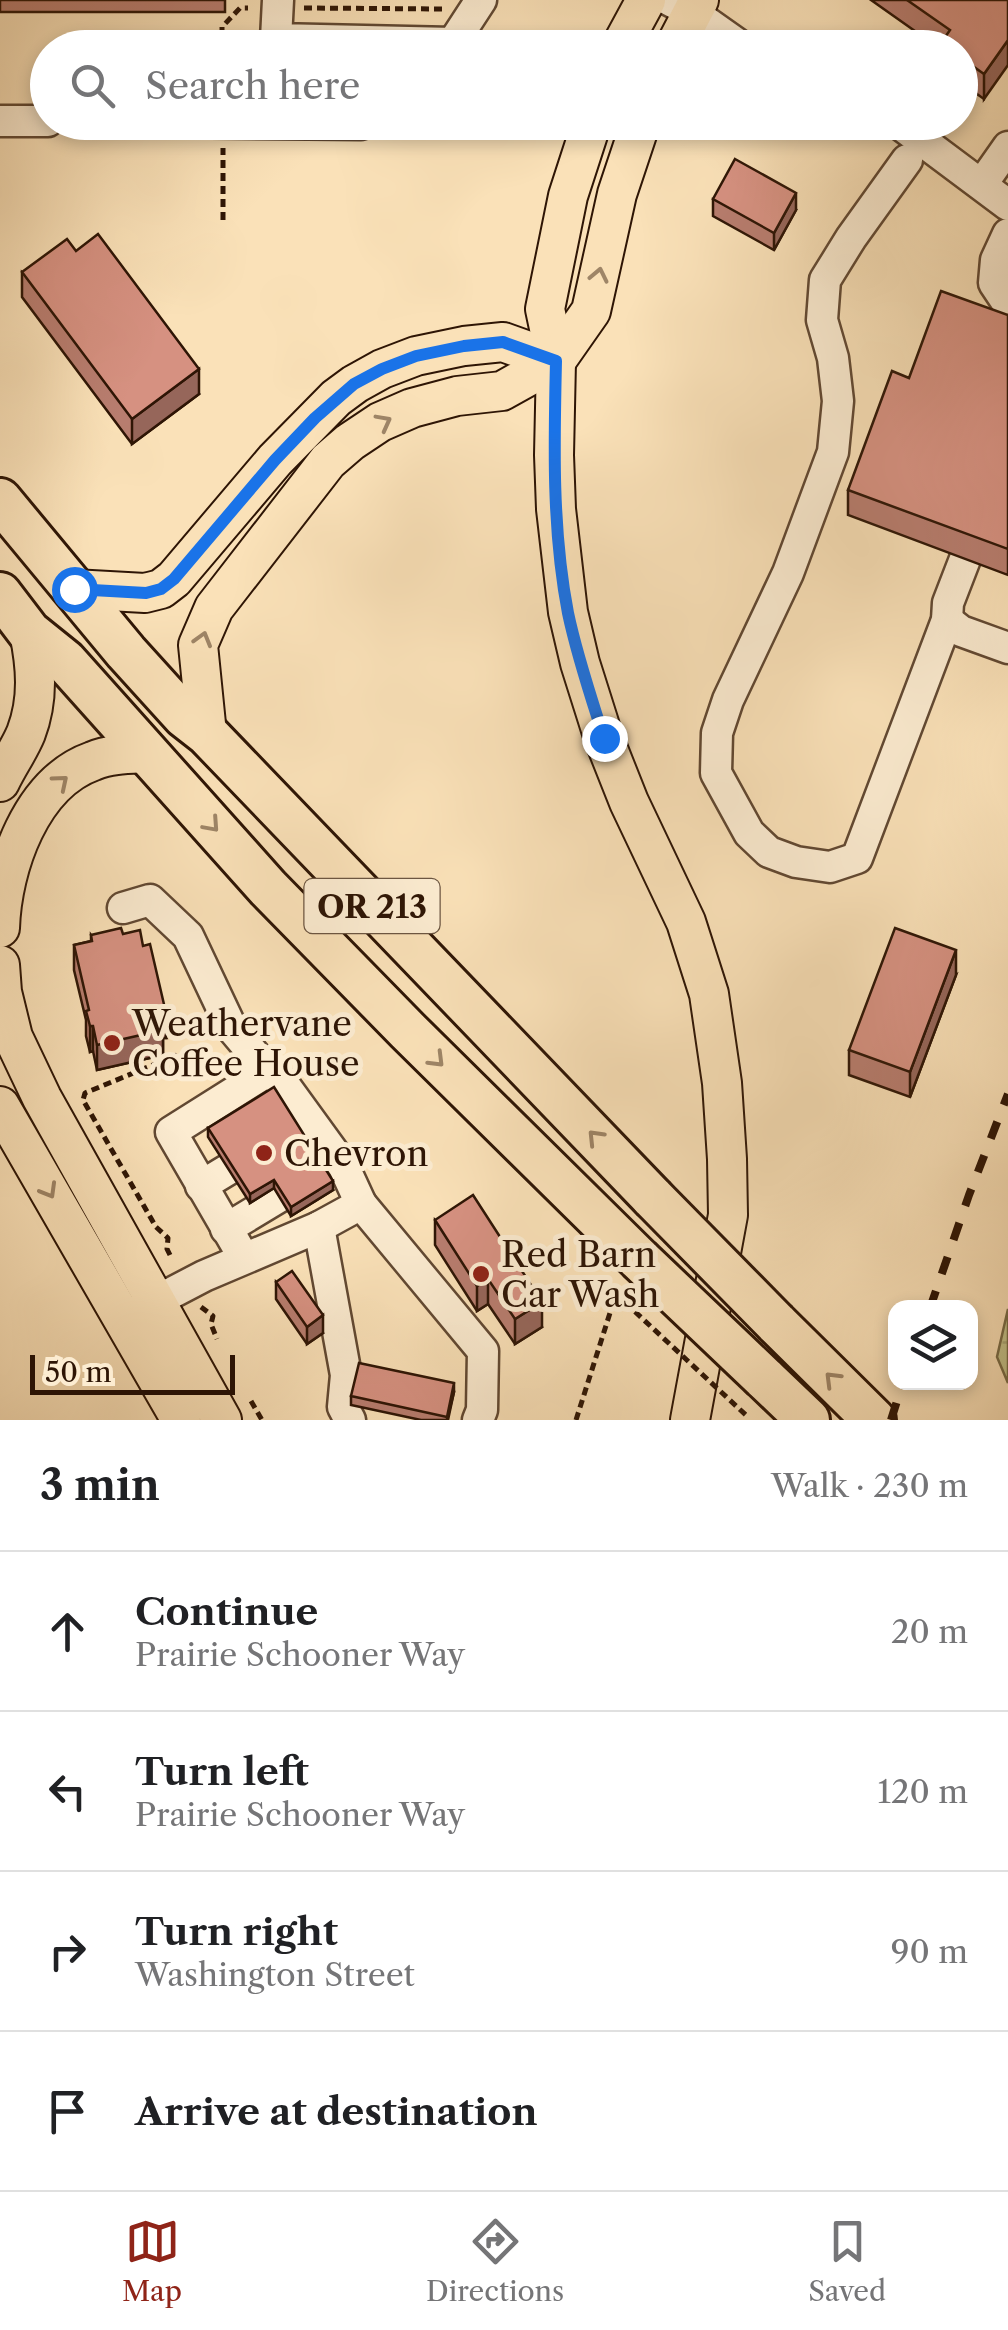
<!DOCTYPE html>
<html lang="en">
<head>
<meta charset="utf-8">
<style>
	:root { --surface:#fff; --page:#f2f2f2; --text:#202124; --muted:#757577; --line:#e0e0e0; --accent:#8f2418 }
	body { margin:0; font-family:"Libre Caslon Text",serif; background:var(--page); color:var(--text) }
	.controls { position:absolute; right:30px; bottom:30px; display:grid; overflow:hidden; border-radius:20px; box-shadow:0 5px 15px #0003 }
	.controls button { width:90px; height:90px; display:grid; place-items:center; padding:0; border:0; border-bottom:2px solid var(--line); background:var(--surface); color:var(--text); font:50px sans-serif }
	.scale { position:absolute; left:30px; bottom:25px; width:205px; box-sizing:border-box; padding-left:10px; border:5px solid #2e1505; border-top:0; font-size:28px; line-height:35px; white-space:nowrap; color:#2e1505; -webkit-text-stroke:8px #fcecd1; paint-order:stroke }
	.stop { position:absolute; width:30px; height:30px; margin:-22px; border:8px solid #1a73e8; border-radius:50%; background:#fff }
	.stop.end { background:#1a73e8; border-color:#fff; box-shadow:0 2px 10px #0008 }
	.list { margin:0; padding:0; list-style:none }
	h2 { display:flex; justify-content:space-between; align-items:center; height:130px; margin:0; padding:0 40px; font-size:42px }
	h2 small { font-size:32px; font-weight:400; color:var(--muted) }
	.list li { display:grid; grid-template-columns:65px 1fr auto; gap:30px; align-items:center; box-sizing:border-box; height:160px; padding:0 40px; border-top:2px solid var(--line) }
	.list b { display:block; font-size:38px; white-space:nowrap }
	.list p { margin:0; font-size:32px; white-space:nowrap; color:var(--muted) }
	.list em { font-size:32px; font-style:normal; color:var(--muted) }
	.icon { flex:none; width:55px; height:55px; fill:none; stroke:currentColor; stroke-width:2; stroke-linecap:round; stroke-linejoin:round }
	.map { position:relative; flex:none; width:1008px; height:1420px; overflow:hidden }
	.search { position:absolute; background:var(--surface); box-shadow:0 5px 15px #0003; left:30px; right:30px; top:30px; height:110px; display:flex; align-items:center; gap:25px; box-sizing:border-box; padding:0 35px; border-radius:55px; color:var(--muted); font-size:38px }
	.sheet { height:770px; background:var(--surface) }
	nav { display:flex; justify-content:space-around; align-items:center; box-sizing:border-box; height:140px; border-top:2px solid var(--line); background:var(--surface); font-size:28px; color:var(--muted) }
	nav a { display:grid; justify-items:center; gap:5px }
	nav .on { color:var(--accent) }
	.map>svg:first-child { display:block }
	.wetland { fill:url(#wetland-marsh); stroke:#786c48; stroke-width:2.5 }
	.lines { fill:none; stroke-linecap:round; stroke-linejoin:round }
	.minor-tunnel { stroke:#dbc29d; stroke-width:30; stroke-dasharray:30 15; stroke-linecap:butt }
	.minor-casing { stroke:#614832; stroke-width:35 }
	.major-casing { stroke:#2e1505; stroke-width:42 }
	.highway-casing { stroke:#2e1505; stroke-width:48 }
	.path { stroke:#2e1505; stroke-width:5; stroke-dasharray:8 5; stroke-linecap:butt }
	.minor { stroke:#fcecd1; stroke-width:30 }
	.major { stroke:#fae1b8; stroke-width:38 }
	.highway { stroke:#fae1b8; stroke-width:42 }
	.rail { stroke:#2e1505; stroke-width:8; stroke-dasharray:18 18; stroke-linecap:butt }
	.highway-bridge-casing { stroke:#2e1505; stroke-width:48; stroke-linecap:butt }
	.path-bridge { stroke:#2e1505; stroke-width:5; stroke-dasharray:8 5; stroke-linecap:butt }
	.highway-bridge { stroke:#fae1b8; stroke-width:42 }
	.wall { fill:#b87d6f; stroke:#2e1505; stroke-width:2.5 }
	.shaded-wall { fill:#96665a; stroke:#2e1505; stroke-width:2.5 }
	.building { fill:#d69181; stroke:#2e1505; stroke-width:2.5 }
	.oneway { stroke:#9e8567 }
	.route { stroke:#1a73e8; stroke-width:12 }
	.poi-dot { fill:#8f2418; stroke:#fcecd1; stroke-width:4 }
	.labels { text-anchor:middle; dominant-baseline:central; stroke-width:10; stroke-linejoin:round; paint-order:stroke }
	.shield { fill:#fcecd1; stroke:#6c5642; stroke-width:2.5 }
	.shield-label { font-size:32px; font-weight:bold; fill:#2e1505 }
	.poi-label { font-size:35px; fill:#2e1505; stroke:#fcecd1; text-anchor:start }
</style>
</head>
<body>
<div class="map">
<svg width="1008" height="1420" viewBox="0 0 1008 1420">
	<defs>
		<pattern id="wetland-marsh" width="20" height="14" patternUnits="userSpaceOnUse" patternTransform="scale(2.5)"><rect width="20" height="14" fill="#c2c28b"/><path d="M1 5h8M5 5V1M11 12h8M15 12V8" fill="none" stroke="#a7a676"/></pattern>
	</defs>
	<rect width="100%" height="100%" fill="#fae1b8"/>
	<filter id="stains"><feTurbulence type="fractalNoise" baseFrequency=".002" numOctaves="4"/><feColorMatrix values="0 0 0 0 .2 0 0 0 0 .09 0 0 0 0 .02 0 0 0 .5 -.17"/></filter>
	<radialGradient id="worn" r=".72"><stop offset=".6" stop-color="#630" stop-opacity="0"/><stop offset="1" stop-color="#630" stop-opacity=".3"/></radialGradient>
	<!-- wetland -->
	<polygon class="wetland" points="1008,1309 1008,1383 997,1357"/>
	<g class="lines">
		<!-- minor-tunnel -->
		<polyline class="minor-tunnel" points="907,160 934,122"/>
		<!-- minor casing -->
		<g class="minor-casing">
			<g id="minor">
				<polyline points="278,0 276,39 453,43"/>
				<polyline points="669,0 692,12 743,48"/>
				<polyline points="469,48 453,43 481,0"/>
				<polyline points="960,85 962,83"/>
				<polyline points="0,121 48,121"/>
				<polyline points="166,122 361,124 367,122"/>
				<polyline points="897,122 1008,205"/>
				<polyline points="907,160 851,238 825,280 822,320 833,358 838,401 833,452 788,573 728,700 717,733 716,773 749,833 769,852 796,862 830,867 857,858 947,620 948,603 965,559"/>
				<polyline points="982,184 1008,147"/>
				<polyline points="1008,234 996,260 994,283 1008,304"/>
				<polyline points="947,620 961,631 1008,648"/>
				<polyline points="123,908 150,900 188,936 231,1027 268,1071 283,1083 344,1167 361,1204"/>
				<polyline points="201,1186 229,1169"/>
				<polyline points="319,1227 346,1375 343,1407 350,1420"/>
				<polyline points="226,1229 279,1197"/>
				<polyline points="244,1258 171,1132 268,1071"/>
				<polyline points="139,1310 204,1276 319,1227 361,1204 483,1351 482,1410 478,1420"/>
			</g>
		</g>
		<!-- major casing -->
		<g class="major-casing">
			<g id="major">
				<polyline points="620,48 646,0"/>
				<polyline points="674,48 699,0"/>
				<polyline points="592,122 568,196 545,309 556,361 554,455 556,509 568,612 580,663 604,739 629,802 686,922 709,994 722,1083 727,1159 728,1215 690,1420"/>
				<polyline points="73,589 145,593 161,589 174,579 275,460 336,398 355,384 382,369 416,356 464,346 503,342 556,361"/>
				<polyline points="207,734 198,645 214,608 328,461 350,442 380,422 412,408 457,396 502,391 556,361 591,311 617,194 641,122"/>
				<path d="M 0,782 C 8,765 19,750 26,733 C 39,699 36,666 29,632"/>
				<path d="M 0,928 C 2,867 31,783 93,761 C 110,754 129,754 147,753"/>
				<polyline points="0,965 2,992 13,1037 42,1098 222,1420"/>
				<polyline points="0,1106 181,1420"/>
			</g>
		</g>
		<!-- highway casing -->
		<g class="highway-casing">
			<g id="highway">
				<polyline points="0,500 126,652 184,716 207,734 653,1198"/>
				<polyline points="0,594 29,632 65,661 268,888 408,1031 639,1259"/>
				<polyline points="776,1323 874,1420"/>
				<polyline points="764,1378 808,1420"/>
			</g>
		</g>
		<!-- path -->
		<g class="path">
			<polyline points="304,8 443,9"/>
			<polyline points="222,48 222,27 240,8 248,8"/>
			<polyline points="223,220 223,148"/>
			<polyline points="170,1255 167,1249 168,1238 156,1227 83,1100 85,1093 177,1055"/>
			<polyline points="201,1307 213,1316 211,1324 217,1339"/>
			<polyline points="251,1401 262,1420"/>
			<polyline points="576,1420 616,1294"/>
		</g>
		<!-- minor -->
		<use href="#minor" class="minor"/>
		<!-- major -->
		<use href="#major" class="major"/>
		<!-- highway -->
		<use href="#highway" class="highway"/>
		<!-- rail -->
		<g class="rail">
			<polyline points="930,1308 969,1195 1008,1094"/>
			<polyline points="891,1420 903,1382"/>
		</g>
		<!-- highway-bridge casing -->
		<g class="highway-bridge-casing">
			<g id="highway-bridge">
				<polyline points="653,1198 776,1323"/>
				<polyline points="639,1259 764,1378"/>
			</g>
		</g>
		<!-- path-bridge -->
		<polyline class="path-bridge" points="616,1294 748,1417"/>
		<!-- highway-bridge -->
		<use href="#highway-bridge" class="highway-bridge"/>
	</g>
	<!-- wall -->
	<g class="wall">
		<rect x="0" y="0" width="225" height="12"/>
		<polygon points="871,0 1008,0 984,99 960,82 960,48 939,48"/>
		<polygon points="713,199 796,210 774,250 713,216"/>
		<polygon points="22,272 199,394 132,444 22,297"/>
		<polygon points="1008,315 1008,575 848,515 848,490 909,378"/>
		<polygon points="91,935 166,1038 163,1038 163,1055 97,1070 93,1051 90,1052 86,1036 86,1020 74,970 74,945 91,941"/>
		<polygon points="956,975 910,1097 849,1075 849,1050"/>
		<polygon points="208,1128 333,1190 291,1216 274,1188 250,1203 208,1137"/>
		<polygon points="435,1220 542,1327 515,1344 488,1304 477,1311 435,1245"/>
		<polygon points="276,1282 323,1333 307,1344 276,1299"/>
		<polygon points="454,1392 448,1420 421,1420 351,1405 351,1396"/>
	</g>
	<!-- shaded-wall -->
	<g class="shaded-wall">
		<polygon points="1008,40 1008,65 984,99 984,74"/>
		<polygon points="796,193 796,210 774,250 774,233"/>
		<polygon points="199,369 199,394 132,444 132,419"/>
		<polygon points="956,950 956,975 910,1097 910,1072"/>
		<polygon points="166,1013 166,1038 163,1038 163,1055 97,1070 97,1045 159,1014"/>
		<polygon points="90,1026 93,1026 93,1051 90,1052"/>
		<polygon points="274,1180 274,1188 250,1203 250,1194"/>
		<polygon points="333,1181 333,1190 291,1216 291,1207"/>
		<polygon points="488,1279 488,1304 477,1311 477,1286"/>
		<polygon points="542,1302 542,1327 515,1344 515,1319"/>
		<polygon points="323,1315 323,1333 307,1344 307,1327"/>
		<polygon points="454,1383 454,1392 447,1420 447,1417"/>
	</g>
	<!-- building -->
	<g class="building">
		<polygon points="907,0 1008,0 1008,40 984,74 960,57 960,48 947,48 941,43 950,30"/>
		<polygon points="735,159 796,193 774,233 713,199"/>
		<polygon points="98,234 199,369 132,419 22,272 67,239 76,251"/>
		<polygon points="941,291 1008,315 1008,549 848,490 892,371 909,378"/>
		<polygon points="121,928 123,934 140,930 143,946 150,944 166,1013 159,1014 163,1030 97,1045 93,1026 90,1026 86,1011 89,1010 74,945 92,941 91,935"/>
		<polygon points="895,928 956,950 910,1072 849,1050"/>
		<polygon points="274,1087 333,1181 291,1207 274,1180 250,1194 208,1128"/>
		<polygon points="473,1195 542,1302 515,1319 488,1279 477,1286 435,1220"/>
		<polygon points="292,1271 323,1315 307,1327 276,1282"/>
		<polygon points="359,1363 454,1383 447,1417 351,1396"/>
	</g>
	<!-- one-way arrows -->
	<defs><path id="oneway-chevron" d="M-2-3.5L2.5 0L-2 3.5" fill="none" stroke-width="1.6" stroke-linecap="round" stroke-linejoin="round" transform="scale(2.5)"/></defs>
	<g class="oneway">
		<use href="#oneway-chevron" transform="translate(599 275) rotate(-78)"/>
		<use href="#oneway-chevron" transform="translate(384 422) rotate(-28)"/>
		<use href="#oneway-chevron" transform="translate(203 639) rotate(-74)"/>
		<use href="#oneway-chevron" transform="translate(61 782) rotate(-40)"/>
		<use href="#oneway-chevron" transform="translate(212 825) rotate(48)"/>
		<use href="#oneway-chevron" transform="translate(437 1060) rotate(45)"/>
		<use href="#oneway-chevron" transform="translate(595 1137) rotate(-134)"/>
		<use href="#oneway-chevron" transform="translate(49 1191) rotate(60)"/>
		<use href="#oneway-chevron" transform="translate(832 1379) rotate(-135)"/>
	</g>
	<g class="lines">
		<!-- route -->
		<path class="route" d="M 74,589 L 146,593 L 161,589 L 174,579 L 275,460 L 315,418 L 354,384 L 382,369 L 416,356 L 464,346 L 503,342 L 556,361 C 554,445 552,530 568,613 C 577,656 591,697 604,738"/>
	</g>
	<!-- markers -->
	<g class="poi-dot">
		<circle cx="112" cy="1043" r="10"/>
		<circle cx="264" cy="1153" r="10"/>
		<circle cx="481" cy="1274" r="10"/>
	</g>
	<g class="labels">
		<!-- shield labels -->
		<rect class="shield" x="304.5" y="879" width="135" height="54" rx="8"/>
		<g class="shield-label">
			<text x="372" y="906">OR 213</text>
		</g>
		<!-- poi labels -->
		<g class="poi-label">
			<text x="132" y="1023">Weathervane<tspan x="132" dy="40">Coffee House</tspan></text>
			<text x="284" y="1153">Chevron</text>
			<text x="501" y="1254">Red Barn<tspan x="501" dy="40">Car Wash</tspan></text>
		</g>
	</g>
	<rect width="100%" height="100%" filter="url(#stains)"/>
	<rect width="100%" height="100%" fill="url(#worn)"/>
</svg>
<div class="controls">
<button><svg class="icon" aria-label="layers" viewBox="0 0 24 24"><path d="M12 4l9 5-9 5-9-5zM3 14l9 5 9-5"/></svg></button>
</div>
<div class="scale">50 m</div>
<div class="stop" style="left:74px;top:589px"></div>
<div class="stop end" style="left:604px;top:738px"></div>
<div class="search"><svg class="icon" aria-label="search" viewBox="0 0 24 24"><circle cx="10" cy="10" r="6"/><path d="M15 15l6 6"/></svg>Search here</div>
</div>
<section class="sheet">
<h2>3 min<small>Walk · 230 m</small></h2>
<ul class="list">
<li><svg class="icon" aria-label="ahead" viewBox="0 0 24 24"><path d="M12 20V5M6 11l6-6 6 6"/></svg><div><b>Continue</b><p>Prairie Schooner Way</p></div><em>20 m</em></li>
<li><svg class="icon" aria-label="left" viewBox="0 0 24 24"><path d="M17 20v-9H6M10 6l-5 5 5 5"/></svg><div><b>Turn left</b><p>Prairie Schooner Way</p></div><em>120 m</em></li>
<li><svg class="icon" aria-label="right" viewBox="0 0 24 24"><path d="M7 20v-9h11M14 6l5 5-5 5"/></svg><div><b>Turn right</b><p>Washington Street</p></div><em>90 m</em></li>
<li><svg class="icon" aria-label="arrive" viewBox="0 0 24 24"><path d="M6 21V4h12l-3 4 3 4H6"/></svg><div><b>Arrive at destination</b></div></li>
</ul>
</section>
<nav>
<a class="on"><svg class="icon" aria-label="map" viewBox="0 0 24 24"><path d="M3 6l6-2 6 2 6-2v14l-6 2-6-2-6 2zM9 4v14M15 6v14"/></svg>Map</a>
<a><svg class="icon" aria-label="directions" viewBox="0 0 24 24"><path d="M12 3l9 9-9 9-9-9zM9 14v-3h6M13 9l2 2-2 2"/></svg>Directions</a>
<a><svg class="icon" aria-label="saved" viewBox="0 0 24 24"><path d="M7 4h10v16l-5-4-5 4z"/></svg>Saved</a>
</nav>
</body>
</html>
